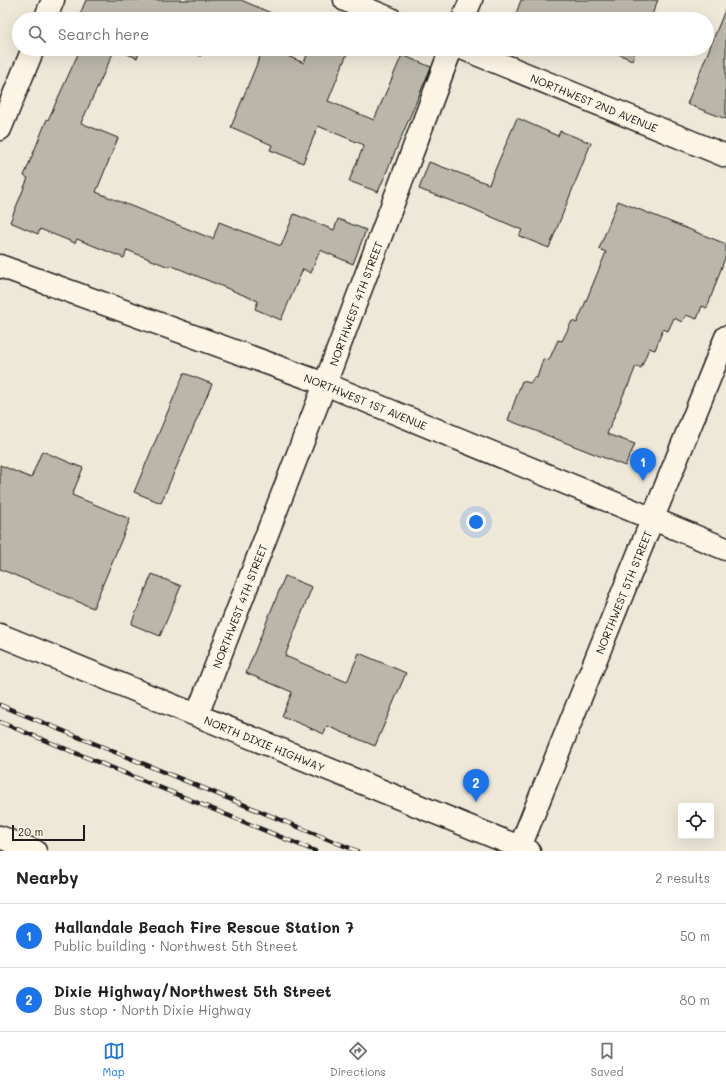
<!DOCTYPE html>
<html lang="en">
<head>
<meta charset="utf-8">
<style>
	:root { --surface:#fff; --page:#f2f2f2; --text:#202124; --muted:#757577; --line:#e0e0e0; --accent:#1a73e8 }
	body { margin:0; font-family:Mali,sans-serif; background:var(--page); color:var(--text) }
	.controls { position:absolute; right:12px; bottom:12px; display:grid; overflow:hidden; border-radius:4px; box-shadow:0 4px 16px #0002 }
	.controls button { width:36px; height:36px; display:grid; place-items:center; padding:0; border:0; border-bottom:1px solid var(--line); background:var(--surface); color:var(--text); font:20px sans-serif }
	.scale { position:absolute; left:12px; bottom:10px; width:73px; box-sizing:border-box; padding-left:4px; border:2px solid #1c1c1c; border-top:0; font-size:11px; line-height:14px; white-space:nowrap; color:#1c1c1c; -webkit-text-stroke:3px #fcf5e5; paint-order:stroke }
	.you { position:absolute; left:476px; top:522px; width:14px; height:14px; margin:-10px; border:3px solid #fff; border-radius:50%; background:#1a73e8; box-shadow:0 0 0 6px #1a73e833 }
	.badge { display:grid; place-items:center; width:26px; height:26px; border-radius:50%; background:var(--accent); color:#fff; font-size:13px; font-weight:700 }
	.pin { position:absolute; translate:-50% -33px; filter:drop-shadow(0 1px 2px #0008) }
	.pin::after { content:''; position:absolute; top:21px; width:14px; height:12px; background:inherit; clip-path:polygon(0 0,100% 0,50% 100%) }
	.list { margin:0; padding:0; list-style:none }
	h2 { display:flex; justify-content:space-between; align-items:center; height:52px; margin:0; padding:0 16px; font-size:17px }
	h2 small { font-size:13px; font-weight:400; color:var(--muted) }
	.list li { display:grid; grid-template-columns:26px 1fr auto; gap:12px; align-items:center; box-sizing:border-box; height:64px; padding:0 16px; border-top:1px solid var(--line) }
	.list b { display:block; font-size:15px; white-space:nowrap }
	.list p { margin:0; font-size:13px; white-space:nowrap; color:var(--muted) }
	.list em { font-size:13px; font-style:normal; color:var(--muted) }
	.icon { flex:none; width:22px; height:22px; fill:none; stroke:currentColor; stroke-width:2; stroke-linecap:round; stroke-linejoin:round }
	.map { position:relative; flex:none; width:726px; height:851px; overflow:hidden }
	.search { position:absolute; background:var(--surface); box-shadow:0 4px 16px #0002; left:12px; right:12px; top:12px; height:44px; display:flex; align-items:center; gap:10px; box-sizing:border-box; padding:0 14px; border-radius:22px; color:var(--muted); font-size:15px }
	.sheet { height:180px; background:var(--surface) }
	nav { display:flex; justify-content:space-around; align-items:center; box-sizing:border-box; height:56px; border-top:1px solid var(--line); background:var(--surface); font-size:11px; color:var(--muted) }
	nav a { display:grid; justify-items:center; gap:2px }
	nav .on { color:var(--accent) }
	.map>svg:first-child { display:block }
	.building { fill:#bab6aa; stroke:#1c1c1c }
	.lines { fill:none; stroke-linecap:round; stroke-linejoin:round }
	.minor-casing { stroke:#1c1c1c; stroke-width:25 }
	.tertiary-casing { stroke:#1c1c1c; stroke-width:25 }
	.primary-casing { stroke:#1c1c1c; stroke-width:25 }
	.minor { stroke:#fcf5e5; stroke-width:22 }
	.tertiary { stroke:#fcf5e5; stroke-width:22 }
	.primary { stroke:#fcf5e5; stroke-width:22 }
	.rail-casing { stroke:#1c1c1c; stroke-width:4.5 }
	.rail { stroke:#fcf5e5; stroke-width:3; stroke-dasharray:9; stroke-linecap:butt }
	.labels { text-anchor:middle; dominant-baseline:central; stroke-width:3; stroke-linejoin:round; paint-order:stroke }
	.street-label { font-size:11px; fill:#1c1c1c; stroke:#fcf5e5 }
</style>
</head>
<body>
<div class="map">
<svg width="726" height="851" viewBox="0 0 726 851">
	<rect width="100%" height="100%" fill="#eee8d9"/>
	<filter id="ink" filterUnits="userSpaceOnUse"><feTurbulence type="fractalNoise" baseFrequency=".025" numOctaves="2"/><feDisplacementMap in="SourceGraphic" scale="8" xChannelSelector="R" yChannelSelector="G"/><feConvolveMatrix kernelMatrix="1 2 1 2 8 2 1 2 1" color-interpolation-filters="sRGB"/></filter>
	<g filter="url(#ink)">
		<!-- building -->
		<g class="building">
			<polygon points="86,0 241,0 285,19 78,19"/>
			<polygon points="521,0 658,0 650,19 514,19"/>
			<polygon points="725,10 726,11 726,119 687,104"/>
			<polygon points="66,49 141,49 137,58 115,49 81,123 118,138 96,192 213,239 219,222 281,246 294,214 334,230 338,219 366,230 353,264 320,250 311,273 303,269 281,320 255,309 258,301 170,265 169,267 127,250 124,258 77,239 75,243 40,229 38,234 10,222 28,178 24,176 47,119 48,120 78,54"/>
			<polygon points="183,49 204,49 201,56"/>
			<polygon points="263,49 271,49 304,63 309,49 349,49 328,101 374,120 402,55 431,67 378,192 349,181 364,145 318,126 303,163 270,150 272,145 231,127"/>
			<polygon points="607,49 637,49 632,60"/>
			<polygon points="517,118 558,136 560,131 591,143 549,248 519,236 522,230 462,204 462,205 419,189 429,162 489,184"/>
			<polygon points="618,201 726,244 726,255 707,308 702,306 697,319 686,315 682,322 674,318 668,331 663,329 655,350 649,348 641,368 636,366 628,386 627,386 607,434 635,444 625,466 508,420 522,381 531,383 534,377 537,378 543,359 549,360 558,340 562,341 572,321 577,323 606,252 599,249"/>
			<polygon points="184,373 212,384 161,503 134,492"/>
			<polygon points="42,451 83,468 72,495 130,519 93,608 0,569 0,465 31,478"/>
			<polygon points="152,574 181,586 160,636 131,624"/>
			<polygon points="285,576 312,587 285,656 347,682 359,653 406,673 375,746 327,726 324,734 282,716 292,692 246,673"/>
		</g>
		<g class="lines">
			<!-- minor casing -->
			<g class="minor-casing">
				<g id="minor">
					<polyline points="345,0 391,19"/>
					<polyline points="45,19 53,0"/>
					<polyline points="463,19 471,0"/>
					<path id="s1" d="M 464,49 L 726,156"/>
					<polyline points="0,129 33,49"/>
					<path id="s2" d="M 0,266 L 325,384 L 726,549"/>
					<path id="s3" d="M 197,715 L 325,384 L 451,49"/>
				</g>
			</g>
			<!-- tertiary casing -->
			<g class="tertiary-casing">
				<g id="tertiary">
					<path id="s4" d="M 520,847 L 726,337"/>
				</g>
			</g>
			<!-- primary casing -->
			<g class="primary-casing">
				<g id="primary">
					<path id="s5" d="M 0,635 L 529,851"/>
					<polyline points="0,837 35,851"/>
				</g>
			</g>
			<!-- minor -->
			<use href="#minor" class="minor"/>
			<!-- tertiary -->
			<use href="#tertiary" class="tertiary"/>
			<!-- primary -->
			<use href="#primary" class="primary"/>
			<!-- rail casing -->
			<g class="rail-casing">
				<g id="rail">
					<polyline points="0,705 357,851"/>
					<polyline points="0,722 315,851"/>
				</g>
			</g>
			<!-- rail -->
			<use href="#rail" class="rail"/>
		</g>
	</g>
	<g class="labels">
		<!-- street labels -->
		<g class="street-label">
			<text stroke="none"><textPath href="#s1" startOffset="141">NORTHWEST 2ND AVENUE</textPath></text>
			<text stroke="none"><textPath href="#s3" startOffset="441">NORTHWEST 4TH STREET</textPath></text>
			<text stroke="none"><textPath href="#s2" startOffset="390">NORTHWEST 1ST AVENUE</textPath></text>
			<text stroke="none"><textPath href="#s4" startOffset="275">NORTHWEST 5TH STREET</textPath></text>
			<text stroke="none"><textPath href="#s3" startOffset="117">NORTHWEST 4TH STREET</textPath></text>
			<text stroke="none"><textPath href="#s5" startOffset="286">NORTH DIXIE HIGHWAY</textPath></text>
		</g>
	</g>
</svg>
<div class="controls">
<button><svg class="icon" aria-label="locate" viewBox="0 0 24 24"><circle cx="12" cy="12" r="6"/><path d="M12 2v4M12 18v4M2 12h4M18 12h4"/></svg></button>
</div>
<div class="scale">20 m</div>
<div class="you"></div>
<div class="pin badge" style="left:643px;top:481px">1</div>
<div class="pin badge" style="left:476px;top:802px">2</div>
<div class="search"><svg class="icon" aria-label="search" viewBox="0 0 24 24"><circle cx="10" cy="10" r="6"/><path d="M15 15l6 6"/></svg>Search here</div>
</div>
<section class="sheet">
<h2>Nearby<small>2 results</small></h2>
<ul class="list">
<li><span class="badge">1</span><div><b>Hallandale Beach Fire Rescue Station 7</b><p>Public building · Northwest 5th Street</p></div><em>50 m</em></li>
<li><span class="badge">2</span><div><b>Dixie Highway/Northwest 5th Street</b><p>Bus stop · North Dixie Highway</p></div><em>80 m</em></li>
</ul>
</section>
<nav>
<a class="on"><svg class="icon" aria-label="map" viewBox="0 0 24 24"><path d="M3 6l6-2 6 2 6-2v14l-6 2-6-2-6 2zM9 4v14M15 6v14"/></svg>Map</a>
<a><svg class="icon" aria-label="directions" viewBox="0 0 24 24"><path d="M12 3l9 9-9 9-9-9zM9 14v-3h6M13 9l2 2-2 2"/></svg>Directions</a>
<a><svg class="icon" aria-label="saved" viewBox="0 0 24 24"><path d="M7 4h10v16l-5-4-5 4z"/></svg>Saved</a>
</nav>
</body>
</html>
